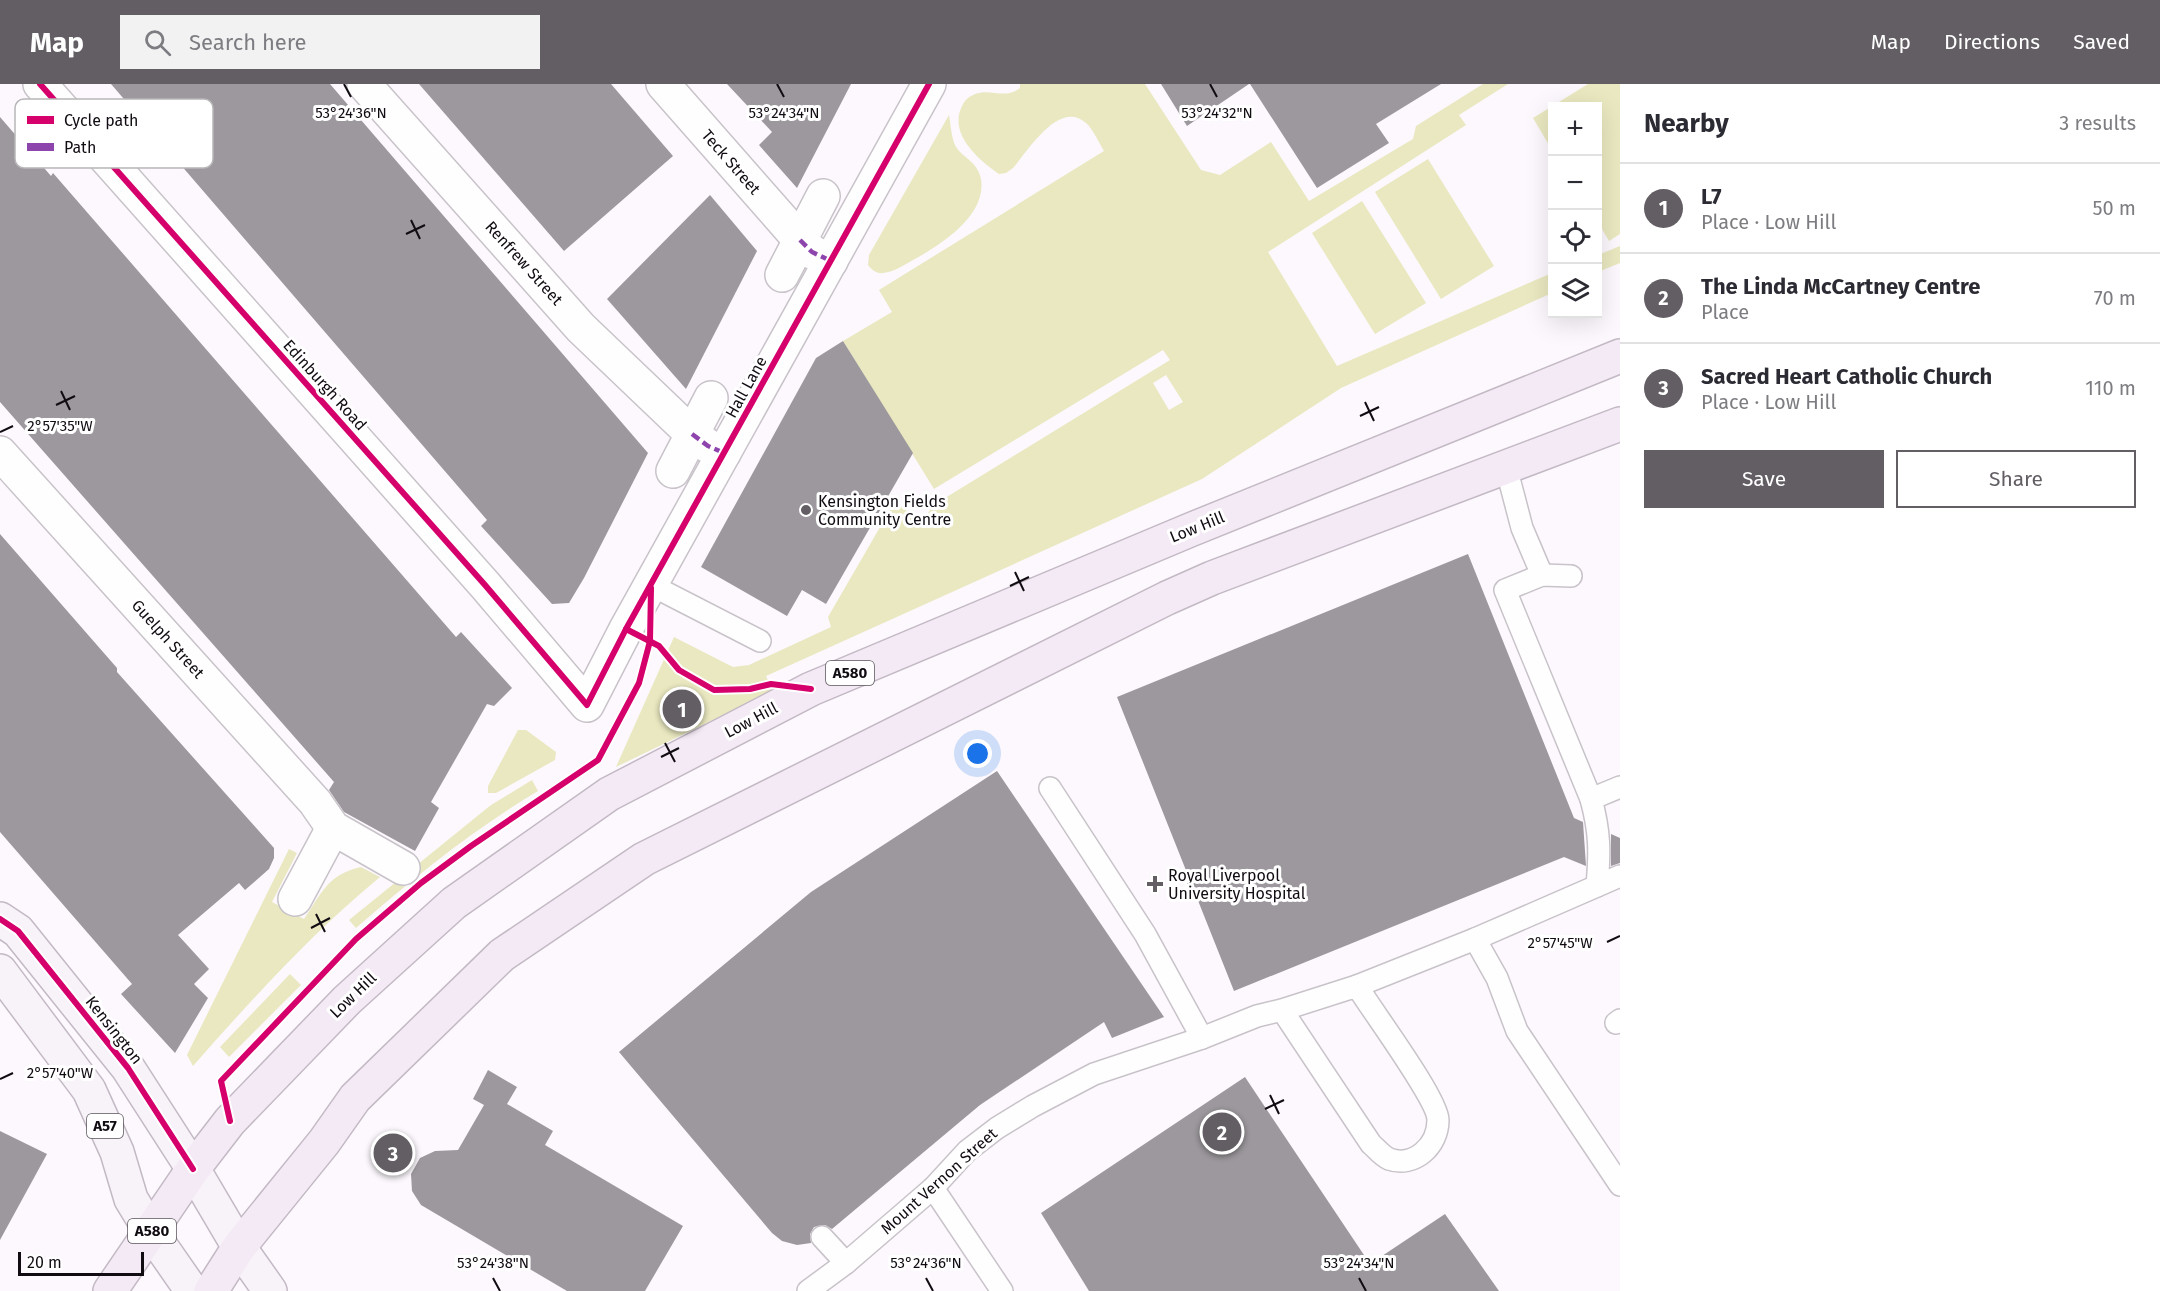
<!DOCTYPE html>
<html lang="en">
<head>
<meta charset="utf-8">
<style>
	:root { --surface:#fff; --page:#f2f2f3; --text:#2b2b33; --muted:#7c7c81; --line:#e1e1e2; --accent:#635e64 }
	body { margin:0; font-family:"Fira Sans",sans-serif; background:var(--page); color:var(--text) }
	.controls { position:absolute; right:18px; top:18px; display:grid; overflow:hidden; border-radius:0px; box-shadow:0 6px 24px #0002 }
	.controls button { width:54px; height:54px; display:grid; place-items:center; padding:0; border:0; border-bottom:2px solid var(--line); background:var(--surface); color:var(--text); font:30px sans-serif }
	.scale { position:absolute; left:18px; bottom:15px; width:126px; box-sizing:border-box; padding-left:6px; border:3px solid #110b12; border-top:0; font-size:16px; line-height:21px; white-space:nowrap; color:#110b12; -webkit-text-stroke:4px #fff; paint-order:stroke }
	.you { position:absolute; left:978px; top:670px; width:21px; height:21px; margin:-15px; border:4px solid #fff; border-radius:50%; background:#1a73e8; box-shadow:0 0 0 9px #1a73e833 }
	.badge { display:grid; place-items:center; width:39px; height:39px; border-radius:50%; background:var(--accent); color:#fff; font-size:20px; font-weight:700 }
	.pin { position:absolute; translate:-50% -50%; border:3px solid #fff; box-shadow:0 2px 6px #0006 }
	.list { margin:0; padding:0; list-style:none }
	h2 { display:flex; justify-content:space-between; align-items:center; height:78px; margin:0; padding:0 24px; font-size:26px }
	h2 small { font-size:20px; font-weight:400; color:var(--muted) }
	.list li { display:grid; grid-template-columns:39px 1fr auto; gap:18px; align-items:center; box-sizing:border-box; height:90px; padding:0 24px; border-top:2px solid var(--line) }
	.list b { display:block; font-size:22px; white-space:nowrap }
	.list p { margin:0; font-size:20px; white-space:nowrap; color:var(--muted) }
	.list em { font-size:20px; font-style:normal; color:var(--muted) }
	.actions { display:flex; gap:12px; padding:18px 24px }
	.actions a { flex:1; padding:14px 0; border:2px solid var(--accent); border-radius:0px; text-align:center; font-size:21px; color:var(--accent) }
	.actions .main { background:var(--accent); color:#fff }
	.icon { flex:none; width:33px; height:33px; fill:none; stroke:currentColor; stroke-width:2; stroke-linecap:round; stroke-linejoin:round }
	.map { position:relative; flex:none; width:1620px; height:1207px; overflow:hidden }
	header { display:flex; align-items:center; gap:36px; box-sizing:border-box; height:84px; padding:0 30px; background:var(--accent); color:#fff }
	header strong { font-size:28px }
	nav { display:flex; gap:33px; margin-inline-start:auto; font-size:21px }
	.search { width:420px; height:54px; background:var(--page); display:flex; align-items:center; gap:15px; box-sizing:border-box; padding:0 21px; border-radius:0px; color:var(--muted); font-size:22px }
	main { display:flex }
	aside { flex:1; background:var(--surface) }
	.map>svg:first-child { display:block }
	.green { fill:#e9e8c0; fill-rule:evenodd }
	.building { fill:#9c989d }
	.lines { fill:none; stroke-linecap:round; stroke-linejoin:round }
	.lane-casing { stroke:#c8c3c9; stroke-width:24 }
	.street-casing { stroke:#c8c3c9; stroke-width:36 }
	.primary-casing { stroke:#c3b9c5; stroke-width:36 }
	.highway-casing { stroke:#c3b9c5; stroke-width:36 }
	.lane { stroke:#fffeff; stroke-width:21 }
	.street { stroke:#fffeff; stroke-width:33 }
	.primary { stroke:#f8f2f9; stroke-width:33 }
	.highway { stroke:#f4eaf5; stroke-width:33 }
	.quiet { stroke:#8e44ad; stroke-width:4.5; stroke-dasharray:9 4.5; stroke-linecap:butt }
	.cycleway-casing { stroke:#fff; stroke-width:10 }
	.cycleway { stroke:#d6006c; stroke-width:6 }
	.ticks { fill:none; stroke:#110b12; stroke-width:2 }
	.poi-dot { fill:#635e64; stroke:#fff; stroke-width:2 }
	.labels { text-anchor:middle; dominant-baseline:central; stroke-width:6; stroke-linejoin:round; paint-order:stroke }
	.shield { fill:#fff; stroke:#585459; stroke-width:1.5 }
	.shield-label { font-size:15px; font-weight:bold; fill:#110b12 }
	.street-label { font-size:16px; fill:#110b12; stroke:#fff }
	.poi-label { font-size:16px; fill:#110b12; stroke:#fff; text-anchor:start }
	.key { fill:#fff; stroke:#b8b6b8; stroke-width:1.5 }
	.key-label { font-size:16px; fill:#110b12 }
	.ticks-label { font-size:15px; text-anchor:middle; fill:#110b12; stroke:#fff; stroke-width:6; stroke-linejoin:round; paint-order:stroke }
</style>
</head>
<body>
<header>
<strong>Map</strong>
<div class="search"><svg class="icon" aria-label="search" viewBox="0 0 24 24"><circle cx="10" cy="10" r="6"/><path d="M15 15l6 6"/></svg>Search here</div>
<nav><a>Map</a><a>Directions</a><a>Saved</a></nav>
</header>
<main>
<div class="map">
<svg width="1620" height="1207" viewBox="0 0 1620 1207">
	<rect width="100%" height="100%" fill="#fcf8fd"/>
	<!-- green -->
	<g class="green">
		<path d="M 1020,0 L 1145,0 L 1201,86 L 1220,91 L 1271,58 L 1309,117 L 1413,55 L 1416,42 L 1483,0 L 1508,0 L 1459,31 L 1466,41 L 1268,168 L 1337,282 L 1552,189 L 1552,209 L 1341,304 L 1202,395 L 766,592 L 773,607 L 616,683 L 674,553 L 733,583 L 749,581 L 831,543 L 828,533 L 894,419 L 924,437 L 932,422 L 1170,276 L 1163,266 L 934,405 L 843,257 L 892,228 L 879,206 L 1104,67 C 1099,59 1093,45 1086,39 C 1059,15 1028,67 1013,84 L 1006,89 L 999,90 C 979,76 948,50 962,22 C 965,16 968,13 975,10 C 992,4 1005,16 1020,4 ZM 1166,291 L 1183,318 L 1169,326 L 1153,299 Z"/>
		<polygon points="1588,0 1620,0 1620,150 1609,157 1598,138 1598,22 1552,22 1552,66 1533,34"/>
		<path d="M 949,31 C 951,41 951,54 956,63 C 963,74 978,78 981,95 C 987,132 940,161 913,176 C 904,181 894,188 883,189 C 877,190 872,186 868,181 L 869,171 Z"/>
		<polygon points="1428,75 1494,182 1441,215 1375,108"/>
		<polygon points="1362,117 1426,219 1375,250 1312,149"/>
		<polygon points="1620,162 1620,179 1598,188 1598,171"/>
		<polygon points="518,646 526,646 556,668 555,676 496,709 488,709 488,702"/>
		<path d="M 532,696 L 538,707 C 470,748 416,792 356,844 L 349,836 L 491,721 Z"/>
		<path d="M 289,765 L 297,769 L 272,818 L 304,835 C 322,809 327,791 361,783 L 380,793 C 311,850 252,915 193,982 L 187,971 Z"/>
		<polygon points="290,890 301,901 229,973 220,963"/>
	</g>
	<!-- building -->
	<g class="building">
		<polygon points="111,0 330,0 648,369 584,494 569,519 552,520 481,442 487,436"/>
		<polygon points="419,0 611,0 673,72 564,167"/>
		<polygon points="727,0 851,0 797,104 759,61 772,48"/>
		<polygon points="1161,0 1249,0 1187,42"/>
		<polygon points="1250,0 1441,0 1376,40 1389,59 1317,104"/>
		<polygon points="0,33 51,92 53,89 456,553 461,548 512,604 494,622 487,620 431,718 439,724 415,767 344,728 329,706 334,698 0,318"/>
		<polygon points="710,111 757,167 686,305 607,215"/>
		<polygon points="843,257 913,369 826,520 802,506 787,532 701,483 816,274"/>
		<polygon points="0,450 117,584 117,588 274,764 274,774 269,785 245,806 239,799 178,851 209,885 194,900 208,914 175,969 121,910 132,900 0,748"/>
		<polygon points="1468,470 1574,734 1583,738 1586,782 1564,773 1234,907 1117,613"/>
		<polygon points="997,687 1164,933 1112,954 1104,938 980,1021 832,1145 825,1141 814,1143 810,1150 811,1159 797,1161 782,1157 772,1149 619,968 811,808"/>
		<polygon points="1611,750 1620,754 1620,779 1611,782"/>
		<polygon points="488,986 517,1003 507,1020 553,1047 545,1061 683,1142 645,1207 567,1207 421,1121 412,1107 411,1090 420,1074 435,1067 458,1066 484,1021 473,1015"/>
		<polygon points="1245,993 1370,1180 1445,1130 1499,1207 1089,1207 1041,1129"/>
		<polygon points="0,1047 47,1070 0,1156"/>
	</g>
	<g class="lines">
		<!-- lane casing -->
		<g class="lane-casing">
			<g id="lane">
				<polyline points="1506,383 1522,444 1542,491"/>
				<path d="M 1571,492 L 1542,491 L 1505,506 L 1591,715 C 1600,748 1600,768 1597,802"/>
				<polyline points="651,501 760,557"/>
				<polyline points="1050,704 1145,850 1202,954"/>
				<polyline points="1591,715 1620,703"/>
				<polyline points="1475,855 1497,894 1517,947 1620,1101"/>
				<polyline points="1357,902 1475,855 1620,792"/>
				<polyline points="1616,939 1620,936"/>
				<polyline points="933,1104 1002,1207"/>
				<polyline points="822,1153 846,1179"/>
				<path d="M 808,1207 L 846,1179 L 933,1104 L 967,1067 L 997,1044 L 1033,1022 L 1094,990 L 1202,954 L 1257,932 L 1282,926 L 1357,902 C 1372,927 1438,1015 1438,1036 C 1438,1062 1414,1084 1389,1075 C 1382,1072 1376,1064 1371,1060 L 1282,926"/>
			</g>
		</g>
		<!-- street casing -->
		<g class="street-casing">
			<g id="street">
				<polyline points="40,0 485,501 587,621 626,545 929,0"/>
				<polyline points="364,0 581,244 692,350 708,362 724,369"/>
				<polyline points="663,0 800,156 812,168 831,177"/>
				<polyline points="782,191 823,112"/>
				<polyline points="0,369 315,718 333,744 403,784"/>
				<polyline points="673,387 711,314"/>
				<polyline points="295,815 333,744"/>
			</g>
		</g>
		<!-- primary casing -->
		<g class="primary-casing">
			<g id="primary">
				<polyline points="0,835 18,847 128,984 193,1085 239,1163 270,1207"/>
				<polyline points="0,887 89,1006 117,1068 131,1115 151,1148 192,1207"/>
			</g>
		</g>
		<!-- highway casing -->
		<g class="highway-casing">
			<g id="highway">
				<polyline points="110,1207 193,1085 230,1037 347,916 454,819 609,710 811,605 1190,446 1620,272"/>
				<polyline points="211,1207 239,1163 324,1058 355,1014 502,871 644,775 1167,514 1212,494 1620,340"/>
			</g>
		</g>
		<!-- lane -->
		<use href="#lane" class="lane"/>
		<!-- street -->
		<use href="#street" class="street"/>
		<!-- primary -->
		<use href="#primary" class="primary"/>
		<!-- highway -->
		<use href="#highway" class="highway"/>
		<!-- quiet -->
		<g class="quiet">
			<polyline points="800,156 812,168 831,177"/>
			<polyline points="692,350 708,362 724,369"/>
		</g>
		<!-- cycleway casing -->
		<g class="cycleway-casing">
			<g id="cycleway">
				<polyline points="40,0 485,501 587,621 626,545 929,0"/>
				<polyline points="626,545 659,562 679,586 714,606 750,605 771,600 811,605"/>
				<polyline points="0,835 18,847 128,984 193,1085"/>
				<polyline points="230,1037 221,997 356,855 421,799 471,762 598,676 639,599 650,557 651,504"/>
			</g>
		</g>
		<!-- cycleway -->
		<use href="#cycleway" class="cycleway"/>
	</g>
	<!-- ticks -->
	<path class="ticks" d="M 344,0 L 351,13M 777,0 L 784,13M 1210,0 L 1217,13M 411,136 L 420,155M 406,150 L 425,141M 61,307 L 70,326M 1365,318 L 1374,337M 56,321 L 75,312M 1360,332 L 1379,323M 0,348 L 13,342M 1015,488 L 1024,507M 1010,502 L 1029,493M 665,659 L 675,678M 661,673 L 679,664M 316,830 L 325,848M 311,844 L 330,834M 1607,858 L 1620,852M 0,995 L 13,989M 1270,1011 L 1279,1030M 1265,1025 L 1284,1016M 493,1194 L 500,1207M 926,1194 L 933,1207M 1359,1194 L 1366,1207"/>
	<!-- markers -->
	<g class="poi-dot">
		<circle cx="806" cy="426" r="6"/>
		<path d="M1152 791h6v6h6v6h-6v6h-6v-6h-6v-6h6z"/>
	</g>
	<g class="labels">
		<!-- shield labels -->
		<g class="shield">
			<rect x="826" y="577" width="48" height="24" rx="4.5"/>
			<rect x="87" y="1030" width="36" height="24" rx="4.5"/>
			<rect x="128" y="1135" width="48" height="24" rx="4.5"/>
		</g>
		<g class="shield-label">
			<text x="850" y="589">A580</text>
			<text x="105" y="1042">A57</text>
			<text x="152" y="1147">A580</text>
		</g>
		<!-- street labels -->
		<g class="street-label">
			<text transform="translate(731 78) rotate(49)">Teck Street</text>
			<text transform="translate(524 179) rotate(48)">Renfrew Street</text>
			<text transform="translate(325 301) rotate(48)">Edinburgh Road</text>
			<text transform="translate(746 303) rotate(-61)">Hall Lane</text>
			<text transform="translate(1197 443) rotate(-22)">Low Hill</text>
			<text transform="translate(168 555) rotate(48)">Guelph Street</text>
			<text transform="translate(751 636) rotate(-28)">Low Hill</text>
			<text transform="translate(353 911) rotate(-44)">Low Hill</text>
			<text transform="translate(114 946) rotate(52)">Kensington</text>
			<text transform="translate(939 1097) rotate(-42)">Mount Vernon Street</text>
		</g>
		<!-- poi labels -->
		<g class="poi-label">
			<text x="818" y="417">Kensington Fields<tspan x="818" dy="18">Community Centre</tspan></text>
			<text x="1168" y="791">Royal Liverpool<tspan x="1168" dy="18">University Hospital</tspan></text>
		</g>
	</g>
	<!-- legend -->
	<rect x="15" y="15" width="198" height="69" rx="9" class="key"/>
	<rect x="27" y="32" width="27" height="8" fill="#d6006c"/>
	<rect x="27" y="59" width="27" height="8" fill="#8e44ad"/>
	<g class="key-label">
		<text x="64" y="42">Cycle path</text>
		<text x="64" y="69">Path</text>
	</g>
	<g class="ticks-label">
		<text x="351" y="34">53°24'36"N</text>
		<text x="784" y="34">53°24'34"N</text>
		<text x="1217" y="34">53°24'32"N</text>
		<text x="60" y="347">2°57'35"W</text>
		<text x="1560" y="864">2°57'45"W</text>
		<text x="60" y="994">2°57'40"W</text>
		<text x="493" y="1184">53°24'38"N</text>
		<text x="926" y="1184">53°24'36"N</text>
		<text x="1359" y="1184">53°24'34"N</text>
	</g>
</svg>
<div class="controls">
<button>+</button>
<button>−</button>
<button><svg class="icon" aria-label="locate" viewBox="0 0 24 24"><circle cx="12" cy="12" r="6"/><path d="M12 2v4M12 18v4M2 12h4M18 12h4"/></svg></button>
<button><svg class="icon" aria-label="layers" viewBox="0 0 24 24"><path d="M12 4l9 5-9 5-9-5zM3 14l9 5 9-5"/></svg></button>
</div>
<div class="scale">20 m</div>
<div class="you"></div>
<div class="pin badge" style="left:682px;top:625px">1</div>
<div class="pin badge" style="left:1222px;top:1048px">2</div>
<div class="pin badge" style="left:393px;top:1069px">3</div>
</div>
<aside>
<h2>Nearby<small>3 results</small></h2>
<ul class="list">
<li><span class="badge">1</span><div><b>L7</b><p>Place · Low Hill</p></div><em>50 m</em></li>
<li><span class="badge">2</span><div><b>The Linda McCartney Centre</b><p>Place</p></div><em>70 m</em></li>
<li><span class="badge">3</span><div><b>Sacred Heart Catholic Church</b><p>Place · Low Hill</p></div><em>110 m</em></li>
</ul>
<div class="actions"><a class="main">Save</a><a>Share</a></div>
</aside>
</main>
</body>
</html>
